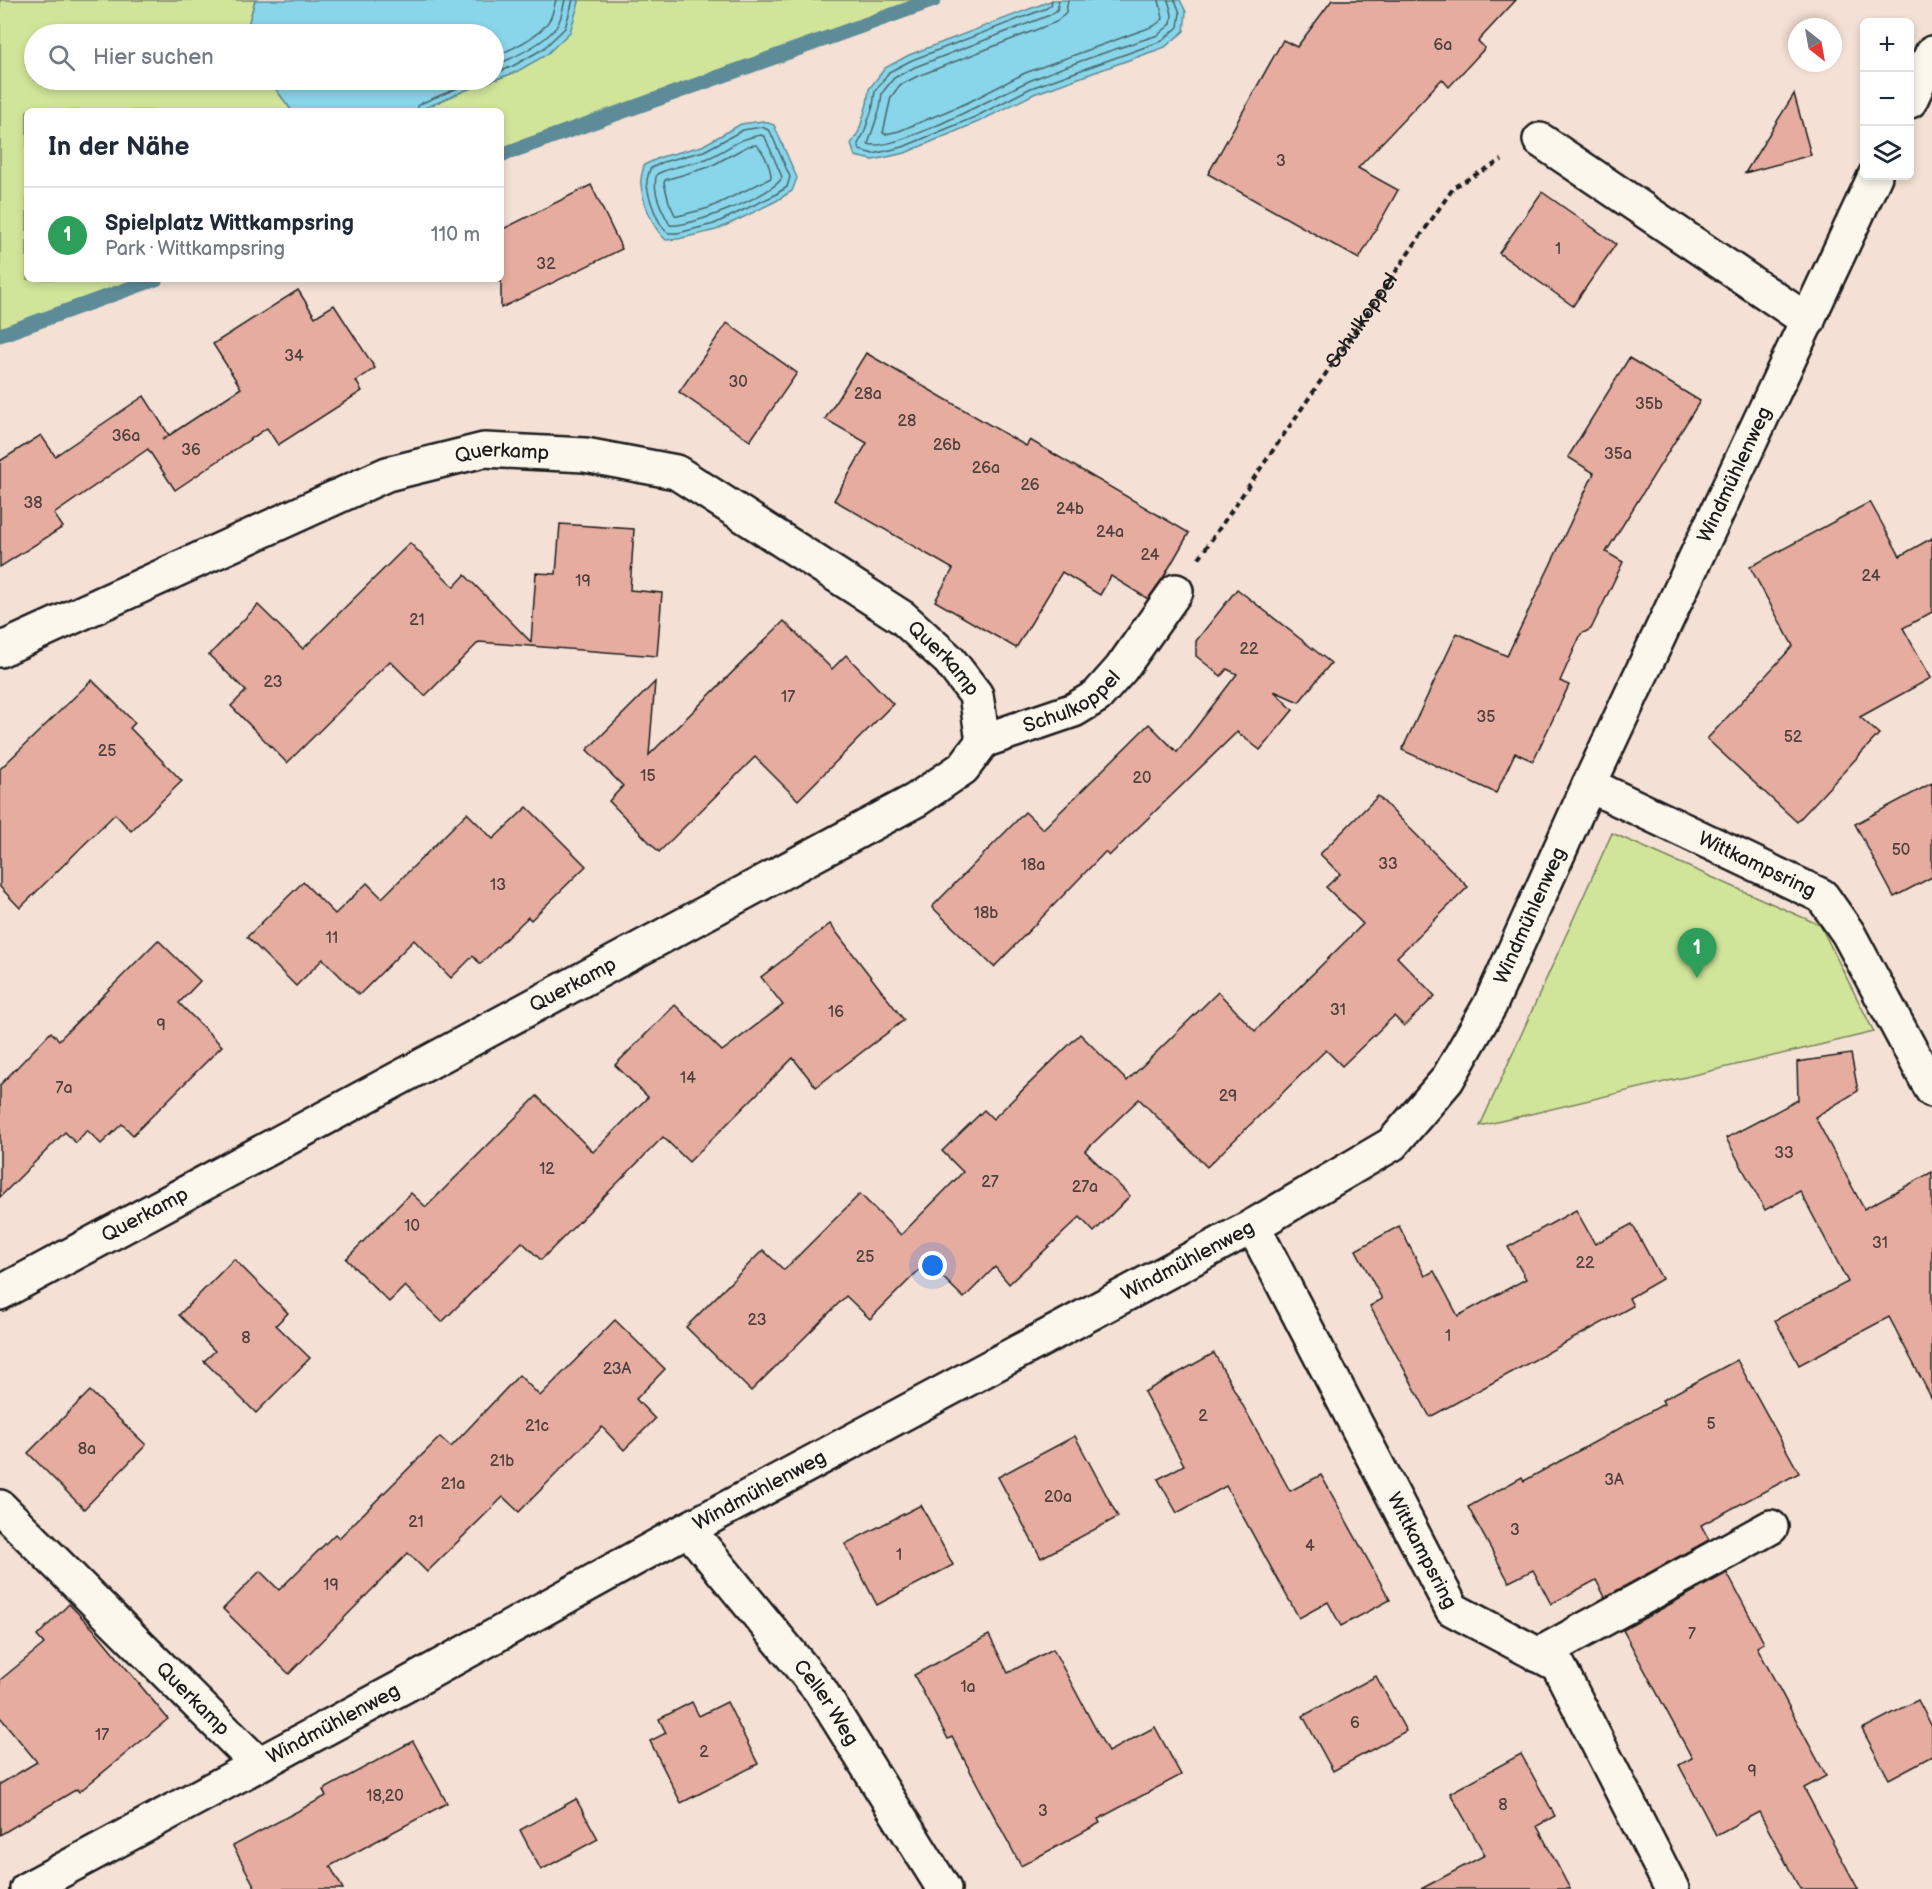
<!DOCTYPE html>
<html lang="de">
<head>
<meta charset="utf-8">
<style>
	:root { --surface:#fff; --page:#f6f6f7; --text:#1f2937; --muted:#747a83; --line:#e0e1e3; --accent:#c8321e }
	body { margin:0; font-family:"Balsamiq Sans",sans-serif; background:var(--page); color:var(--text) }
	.controls { position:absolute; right:18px; top:18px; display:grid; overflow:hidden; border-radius:9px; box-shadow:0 3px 9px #0003 }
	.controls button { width:54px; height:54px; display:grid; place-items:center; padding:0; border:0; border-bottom:2px solid var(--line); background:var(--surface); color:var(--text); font:30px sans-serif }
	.compass { position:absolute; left:1788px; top:18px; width:54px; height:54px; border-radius:50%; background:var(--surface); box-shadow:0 3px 9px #0003; rotate:149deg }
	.you { position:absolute; left:933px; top:1266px; width:21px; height:21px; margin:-15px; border:4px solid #fff; border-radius:50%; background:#1a73e8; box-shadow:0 0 0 9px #1a73e833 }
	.badge { display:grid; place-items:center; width:39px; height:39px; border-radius:50%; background:var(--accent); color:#fff; font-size:20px; font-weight:700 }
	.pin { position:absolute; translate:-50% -50px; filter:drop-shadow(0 2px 3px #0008) }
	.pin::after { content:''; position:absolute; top:32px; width:21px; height:18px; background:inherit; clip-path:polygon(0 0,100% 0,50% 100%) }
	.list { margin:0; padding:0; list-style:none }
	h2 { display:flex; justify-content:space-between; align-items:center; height:78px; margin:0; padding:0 24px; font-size:26px }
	h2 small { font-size:20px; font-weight:400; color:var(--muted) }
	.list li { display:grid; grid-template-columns:39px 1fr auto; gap:18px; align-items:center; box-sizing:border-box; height:96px; padding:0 24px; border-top:2px solid var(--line) }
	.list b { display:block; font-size:22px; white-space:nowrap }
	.list p { margin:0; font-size:20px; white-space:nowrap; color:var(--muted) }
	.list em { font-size:20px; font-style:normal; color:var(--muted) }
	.icon { flex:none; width:33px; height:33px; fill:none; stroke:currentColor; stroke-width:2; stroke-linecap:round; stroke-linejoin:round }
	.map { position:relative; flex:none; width:1932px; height:1889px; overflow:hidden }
	.search { position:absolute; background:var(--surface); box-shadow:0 3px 9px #0003; left:24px; top:24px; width:480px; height:66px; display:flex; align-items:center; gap:15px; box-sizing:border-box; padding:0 21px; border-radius:33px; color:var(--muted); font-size:22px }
	.panel { position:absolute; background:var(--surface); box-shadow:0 3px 9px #0003; left:24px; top:108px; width:480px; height:174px; border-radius:9px }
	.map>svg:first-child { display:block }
	.green { fill:#d1e59a; stroke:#76805b; stroke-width:1.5 }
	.water { fill:#89d5e9; stroke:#5d8b97; stroke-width:1.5 }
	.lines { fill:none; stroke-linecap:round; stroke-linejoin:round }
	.shore { stroke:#48666e; stroke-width:1.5 }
	.stream { stroke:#5d8b97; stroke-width:15 }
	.building { fill:#e5ac9f; stroke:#1c1c1c; stroke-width:1.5 }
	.minor-casing { stroke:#1c1c1c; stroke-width:38 }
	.path { stroke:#1c1c1c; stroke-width:4; stroke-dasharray:6 4.5; stroke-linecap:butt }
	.minor { stroke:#fbf7ec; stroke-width:33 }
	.labels { text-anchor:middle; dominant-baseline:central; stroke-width:4.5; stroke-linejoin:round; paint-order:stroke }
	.number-label { font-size:16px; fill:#4e403d }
	.street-label { font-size:20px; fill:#1c1c1c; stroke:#fbf7ec }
</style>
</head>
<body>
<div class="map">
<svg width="1932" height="1889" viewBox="0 0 1932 1889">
	<rect width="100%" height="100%" fill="#f4e0d5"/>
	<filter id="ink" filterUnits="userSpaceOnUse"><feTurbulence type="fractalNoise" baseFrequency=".0167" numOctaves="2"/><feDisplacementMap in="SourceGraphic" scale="12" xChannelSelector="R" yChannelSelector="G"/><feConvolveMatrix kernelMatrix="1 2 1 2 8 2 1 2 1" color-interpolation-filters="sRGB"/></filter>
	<g filter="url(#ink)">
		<!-- green -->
		<g class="green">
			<polygon points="0,0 255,0 247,29 249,34 34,34 34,80 269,80 292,111 27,111 27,279 153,279 0,334"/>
			<polygon points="578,0 927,0 501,154 501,111 418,111 463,91 516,72 579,2"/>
			<polygon points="1612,833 1820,925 1874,1032 1480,1126"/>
		</g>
		<!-- water -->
		<g class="water">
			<polygon points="255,0 578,0 579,2 570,32 546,55 516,72 464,91 418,111 292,111 269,80 494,80 494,34 249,34 247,29"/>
			<polygon points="1053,0 1180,0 1186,12 1184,31 1165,47 1034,94 978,122 905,153 873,160 855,156 851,144 859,131 867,104 869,89 885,68 909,55"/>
			<path d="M 763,121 L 774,125 L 797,178 L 792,191 L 776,201 L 744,217 L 716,230 L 678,239 L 666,240 C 653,229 642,201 641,184 C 640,178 643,171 644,165 L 661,157 L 702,146 L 741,124 Z"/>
		</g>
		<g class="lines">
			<!-- shore -->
			<g class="shore">
				<polyline points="1052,0 1051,5 1047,8 912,60 889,72 875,91 873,106 864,133 858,144 860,150 873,154 903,147 975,117 1031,88 1162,41 1178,27 1180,13 1175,0"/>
				<path d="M 1059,0 L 1057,10 L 1050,15 L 915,67 L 894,78 L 882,93 L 880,108 L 868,144 C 893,154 1001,93 1029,81 C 1071,63 1115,49 1158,35 L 1171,24 L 1172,14 L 1168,0"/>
				<polyline points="1068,0 1066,12 1056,22 918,76 900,85 891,97 883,133 886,134 899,131 969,102 1025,73 1154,26 1163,19 1159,0"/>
				<path d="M 494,56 C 511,50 541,36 550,19 C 553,14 554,6 556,0"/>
				<path d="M 494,66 C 513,58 548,42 558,24 C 562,17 563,7 565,0"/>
				<polyline points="494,74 513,66 543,49 565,28 573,0"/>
				<polyline points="418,111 418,106 422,103 477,80"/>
				<path d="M 762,127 L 770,131 L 790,177 L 787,187 L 773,196 L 714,224 L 678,233 L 668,233 C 658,226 648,197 647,184 C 646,179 649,174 650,169 L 663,162 L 704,151 L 743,130 Z"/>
				<path d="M 761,135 L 765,137 L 782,177 C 777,194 688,228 670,225 C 662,211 651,190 657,174 C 672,166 690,165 706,159 C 727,151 737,138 761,135 Z"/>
				<path d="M 756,145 C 764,151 771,168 771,178 L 709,208 L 678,216 L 675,215 L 669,202 L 664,183 L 665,180 L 709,167 L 748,146 Z"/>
			</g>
			<!-- stream -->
			<g class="stream">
				<polyline points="501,155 934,0"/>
				<polyline points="0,335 156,279"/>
			</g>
		</g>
		<!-- building -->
		<g class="building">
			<polygon points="1332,0 1516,0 1478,41 1485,48 1449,87 1442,79 1358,168 1398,190 1359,259 1208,174 1283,40 1297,47"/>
			<polygon points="1794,94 1811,155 1745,173"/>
			<polygon points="591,185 622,249 501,308 501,230"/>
			<polygon points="1542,192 1616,244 1573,306 1499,253"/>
			<polygon points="298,290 315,317 334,305 375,368 356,381 362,391 278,445 267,428 175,490 148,449 54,514 63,527 0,567 0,461 41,435 55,456 144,396 169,435 162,440 241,388 213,344"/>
			<polygon points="727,323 797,373 750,441 679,392"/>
			<polygon points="866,353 1026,446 1030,440 1189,533 1163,578 1148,599 1111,576 1100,595 1062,572 1016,648 935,601 953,569 834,500 867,443 825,419"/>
			<polygon points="1629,358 1700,401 1606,552 1623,562 1591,629 1581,634 1560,681 1569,685 1533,761 1515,753 1496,793 1402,750 1457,633 1507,656 1594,473 1568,457"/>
			<polygon points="1870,502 1900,556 1932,538 1932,612 1903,628 1931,678 1860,717 1879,734 1797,822 1707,739 1793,646 1750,567"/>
			<polygon points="560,524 634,529 630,590 662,593 657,656 479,642 425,696 390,661 287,763 231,706 246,691 209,655 258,605 303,649 410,543 454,587 465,575 531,642 536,573 556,574"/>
			<polygon points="1237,589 1331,663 1299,702 1274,691 1293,710 1260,750 1237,732 1109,856 1105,852 994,967 932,907 1025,812 1043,829 1149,724 1177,752 1237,674 1227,669 1221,676 1196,656 1196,641"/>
			<polygon points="784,621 832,669 846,655 893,704 798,800 755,757 659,852 609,801 623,786 587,750 655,682 649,755"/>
			<polygon points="92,680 135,723 130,728 182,781 131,831 115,814 20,908 0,887 0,769"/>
			<polygon points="1932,783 1932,877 1894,897 1855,824"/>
			<polygon points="1378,796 1468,887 1397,957 1435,996 1404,1026 1394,1016 1342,1066 1326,1050 1207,1167 1139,1099 1085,1151 1130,1196 1094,1232 1080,1217 1009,1284 995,1267 964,1298 927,1262 870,1319 846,1296 751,1391 686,1327 763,1250 784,1270 860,1194 901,1235 963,1172 942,1151 984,1110 993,1119 1080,1034 1127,1081 1218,992 1255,1031 1363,924 1326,887 1340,874 1320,854"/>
			<polygon points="527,807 586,866 531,920 528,917 480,964 473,956 451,978 414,940 359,995 323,959 296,986 247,937 303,882 335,914 367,883 382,898 467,813 493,839"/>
			<polygon points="830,924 904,1020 816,1087 793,1058 689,1162 663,1137 541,1260 522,1242 442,1322 405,1286 389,1302 346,1259 411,1193 426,1207 537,1096 593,1152 648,1097 615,1065 675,1005 722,1051 783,1005 761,977"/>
			<polygon points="158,940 200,981 179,1003 222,1046 133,1135 122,1124 101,1144 87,1130 76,1143 65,1132 0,1197 0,1085 51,1032 59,1040"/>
			<polygon points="1851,1054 1858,1091 1815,1117 1864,1209 1932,1172 1932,1399 1889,1317 1799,1365 1775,1320 1848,1282 1800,1191 1765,1210 1726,1138 1798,1100 1797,1062"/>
			<polygon points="1576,1210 1595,1244 1632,1224 1662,1279 1629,1298 1633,1306 1430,1417 1370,1306 1382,1299 1356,1250 1399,1226 1425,1276 1434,1271 1458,1316 1526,1279 1508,1247"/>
			<polygon points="234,1259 288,1313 276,1325 310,1358 256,1413 204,1361 215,1351 179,1315"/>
			<polygon points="615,1320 665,1369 636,1399 655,1419 624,1450 602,1427 519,1512 503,1497 427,1572 408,1553 289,1674 223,1609 260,1571 279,1590 335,1534 339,1538 440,1437 451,1447 519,1375 540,1396"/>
			<polygon points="1214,1353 1290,1491 1321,1475 1390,1600 1341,1626 1328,1602 1299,1618 1226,1486 1177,1513 1158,1479 1184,1465 1144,1392"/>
			<polygon points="1737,1360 1799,1473 1701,1525 1709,1540 1605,1597 1596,1580 1551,1604 1533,1570 1509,1582 1468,1507 1522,1477 1524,1481 1664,1404 1662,1400"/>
			<polygon points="90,1391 146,1445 84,1509 28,1453"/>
			<polygon points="1075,1436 1118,1517 1041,1558 998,1477"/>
			<polygon points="921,1505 953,1565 877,1605 845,1544"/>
			<polygon points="1727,1573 1764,1643 1757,1647 1826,1776 1804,1788 1858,1889 1800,1889 1759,1812 1716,1835 1679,1765 1692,1758 1623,1630"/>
			<polygon points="69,1604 98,1634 168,1719 79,1792 77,1789 0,1835 0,1784 37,1762 0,1717 0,1680 44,1644 37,1636"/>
			<polygon points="989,1635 1008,1673 1053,1649 1108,1752 1155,1727 1181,1775 1098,1819 1100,1823 1021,1866 952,1737 948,1739 914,1675"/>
			<polygon points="1376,1676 1406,1731 1333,1771 1303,1716"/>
			<polygon points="1918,1700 1932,1727 1932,1756 1889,1779 1862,1729"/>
			<polygon points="692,1702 699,1716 727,1702 758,1764 681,1803 650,1741 666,1733 659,1719"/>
			<polygon points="413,1741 447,1803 330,1866 343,1889 256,1889 233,1846 326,1796 323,1790"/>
			<polygon points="1521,1754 1555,1816 1537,1826 1570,1889 1421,1889 1485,1855 1450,1793"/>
			<polygon points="576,1799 598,1839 541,1870 520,1830"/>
		</g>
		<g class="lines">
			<!-- minor casing -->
			<g class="minor-casing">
				<g id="minor">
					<polyline points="1910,101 1932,53"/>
					<polyline points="1540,140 1808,321"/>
					<path id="s2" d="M 0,650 L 387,474 L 484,450 L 585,455 L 676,472 L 903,618 L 949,660 L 976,695 L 983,741 L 963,768 L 916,800 L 0,1293"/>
					<path id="s3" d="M 983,741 L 1074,710 L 1097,696 L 1121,669 L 1176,591"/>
					<path id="s4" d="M 1589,785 L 1822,896 L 1848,933 L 1932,1090"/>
					<path id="s5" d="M 1253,1226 L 1452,1609 L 1558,1665 L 1672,1889"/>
					<path id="s6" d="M 0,1507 L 257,1763"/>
					<path id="s7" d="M 688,1529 L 820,1690 L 944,1889"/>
					<polyline points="1538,1655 1771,1527"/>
					<path id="s8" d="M 27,1889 L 406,1685 L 688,1529 L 1253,1226 L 1392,1144 L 1447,1080 L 1490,1005 L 1589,785 L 1875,176"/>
				</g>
			</g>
			<!-- path -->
			<path class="path" id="s1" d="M 1199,558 L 1454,187 L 1502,160"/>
			<!-- minor -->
			<use href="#minor" class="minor"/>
		</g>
	</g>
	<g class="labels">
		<!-- number labels -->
		<g class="number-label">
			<text x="1443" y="45">6a</text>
			<text x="1281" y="161">3</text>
			<text x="1558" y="249">1</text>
			<text x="546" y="264">32</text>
			<text x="294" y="356">34</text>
			<text x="738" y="382">30</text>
			<text x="868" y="394">28a</text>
			<text x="1649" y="404">35b</text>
			<text x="907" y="421">28</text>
			<text x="126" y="436">36a</text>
			<text x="947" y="445">26b</text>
			<text x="191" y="450">36</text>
			<text x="1618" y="454">35a</text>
			<text x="986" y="468">26a</text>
			<text x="1030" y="485">26</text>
			<text x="33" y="503">38</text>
			<text x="1070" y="509">24b</text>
			<text x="1110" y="532">24a</text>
			<text x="1150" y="555">24</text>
			<text x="1871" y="576">24</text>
			<text x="583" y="581">19</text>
			<text x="417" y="620">21</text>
			<text x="1249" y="649">22</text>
			<text x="273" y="682">23</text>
			<text x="788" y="697">17</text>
			<text x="1486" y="717">35</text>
			<text x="1793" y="737">52</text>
			<text x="107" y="751">25</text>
			<text x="648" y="776">15</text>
			<text x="1142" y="778">20</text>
			<text x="1901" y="850">50</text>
			<text x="1388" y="864">33</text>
			<text x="1033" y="865">18a</text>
			<text x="498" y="885">13</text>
			<text x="986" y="913">18b</text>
			<text x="332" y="938">11</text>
			<text x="1338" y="1010">31</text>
			<text x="836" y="1012">16</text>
			<text x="161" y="1025">9</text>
			<text x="688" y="1078">14</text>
			<text x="64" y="1088">7a</text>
			<text x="1228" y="1096">29</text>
			<text x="1784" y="1153">33</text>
			<text x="547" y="1169">12</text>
			<text x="990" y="1182">27</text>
			<text x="1085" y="1187">27a</text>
			<text x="412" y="1226">10</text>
			<text x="1880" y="1243">31</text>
			<text x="865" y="1257">25</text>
			<text x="1585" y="1263">22</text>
			<text x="757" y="1320">23</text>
			<text x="1448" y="1336">1</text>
			<text x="246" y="1338">8</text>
			<text x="617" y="1369">23A</text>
			<text x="1203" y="1416">2</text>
			<text x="1711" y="1424">5</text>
			<text x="537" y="1426">21c</text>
			<text x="87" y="1449">8a</text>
			<text x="502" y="1461">21b</text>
			<text x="1614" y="1480">3A</text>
			<text x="453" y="1484">21a</text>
			<text x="1058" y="1497">20a</text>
			<text x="416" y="1522">21</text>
			<text x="1515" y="1530">3</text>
			<text x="1310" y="1546">4</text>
			<text x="899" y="1555">1</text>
			<text x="331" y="1585">19</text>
			<text x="1692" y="1634">7</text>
			<text x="968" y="1687">1a</text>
			<text x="1355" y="1723">6</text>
			<text x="102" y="1735">17</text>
			<text x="704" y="1752">2</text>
			<text x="1752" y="1771">9</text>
			<text x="385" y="1796">18,20</text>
			<text x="1503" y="1805">8</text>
			<text x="1043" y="1811">3</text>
		</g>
		<!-- street labels -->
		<g class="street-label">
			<text stroke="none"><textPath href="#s1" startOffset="288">Schulkoppel</textPath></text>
			<text stroke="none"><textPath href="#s2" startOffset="543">Querkamp</textPath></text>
			<text stroke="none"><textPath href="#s8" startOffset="2310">Windmühlenweg</textPath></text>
			<text stroke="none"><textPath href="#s2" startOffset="1046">Querkamp</textPath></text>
			<text stroke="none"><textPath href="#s3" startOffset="98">Schulkoppel</textPath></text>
			<text stroke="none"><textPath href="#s4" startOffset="186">Wittkampsring</textPath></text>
			<text stroke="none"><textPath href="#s8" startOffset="1824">Windmühlenweg</textPath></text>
			<text transform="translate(573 985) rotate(-28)">Querkamp</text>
			<text transform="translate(145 1215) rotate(-28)">Querkamp</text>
			<text stroke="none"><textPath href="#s8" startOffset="1320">Windmühlenweg</textPath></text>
			<text stroke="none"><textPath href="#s8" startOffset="834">Windmühlenweg</textPath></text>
			<text stroke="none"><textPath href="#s5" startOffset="366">Wittkampsring</textPath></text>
			<text stroke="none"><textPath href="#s6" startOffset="272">Querkamp</textPath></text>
			<text stroke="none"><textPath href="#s7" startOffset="222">Celler Weg</textPath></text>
			<text stroke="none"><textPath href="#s8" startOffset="348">Windmühlenweg</textPath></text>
		</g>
	</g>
</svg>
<div class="controls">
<button>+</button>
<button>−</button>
<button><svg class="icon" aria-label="layers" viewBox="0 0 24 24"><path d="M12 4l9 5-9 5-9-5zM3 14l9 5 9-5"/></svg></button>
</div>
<svg class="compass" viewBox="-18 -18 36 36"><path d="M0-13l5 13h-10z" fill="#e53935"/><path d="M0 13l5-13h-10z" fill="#747a83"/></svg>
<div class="you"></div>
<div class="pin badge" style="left:1697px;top:978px;background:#2e9e5b">1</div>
<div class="search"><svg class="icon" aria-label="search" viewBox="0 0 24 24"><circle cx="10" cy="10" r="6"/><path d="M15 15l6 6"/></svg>Hier suchen</div>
<section class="panel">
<h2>In der Nähe<small></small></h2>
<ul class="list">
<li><span class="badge" style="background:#2e9e5b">1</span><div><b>Spielplatz Wittkampsring</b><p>Park · Wittkampsring</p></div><em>110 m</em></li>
</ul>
</section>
</div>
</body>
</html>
